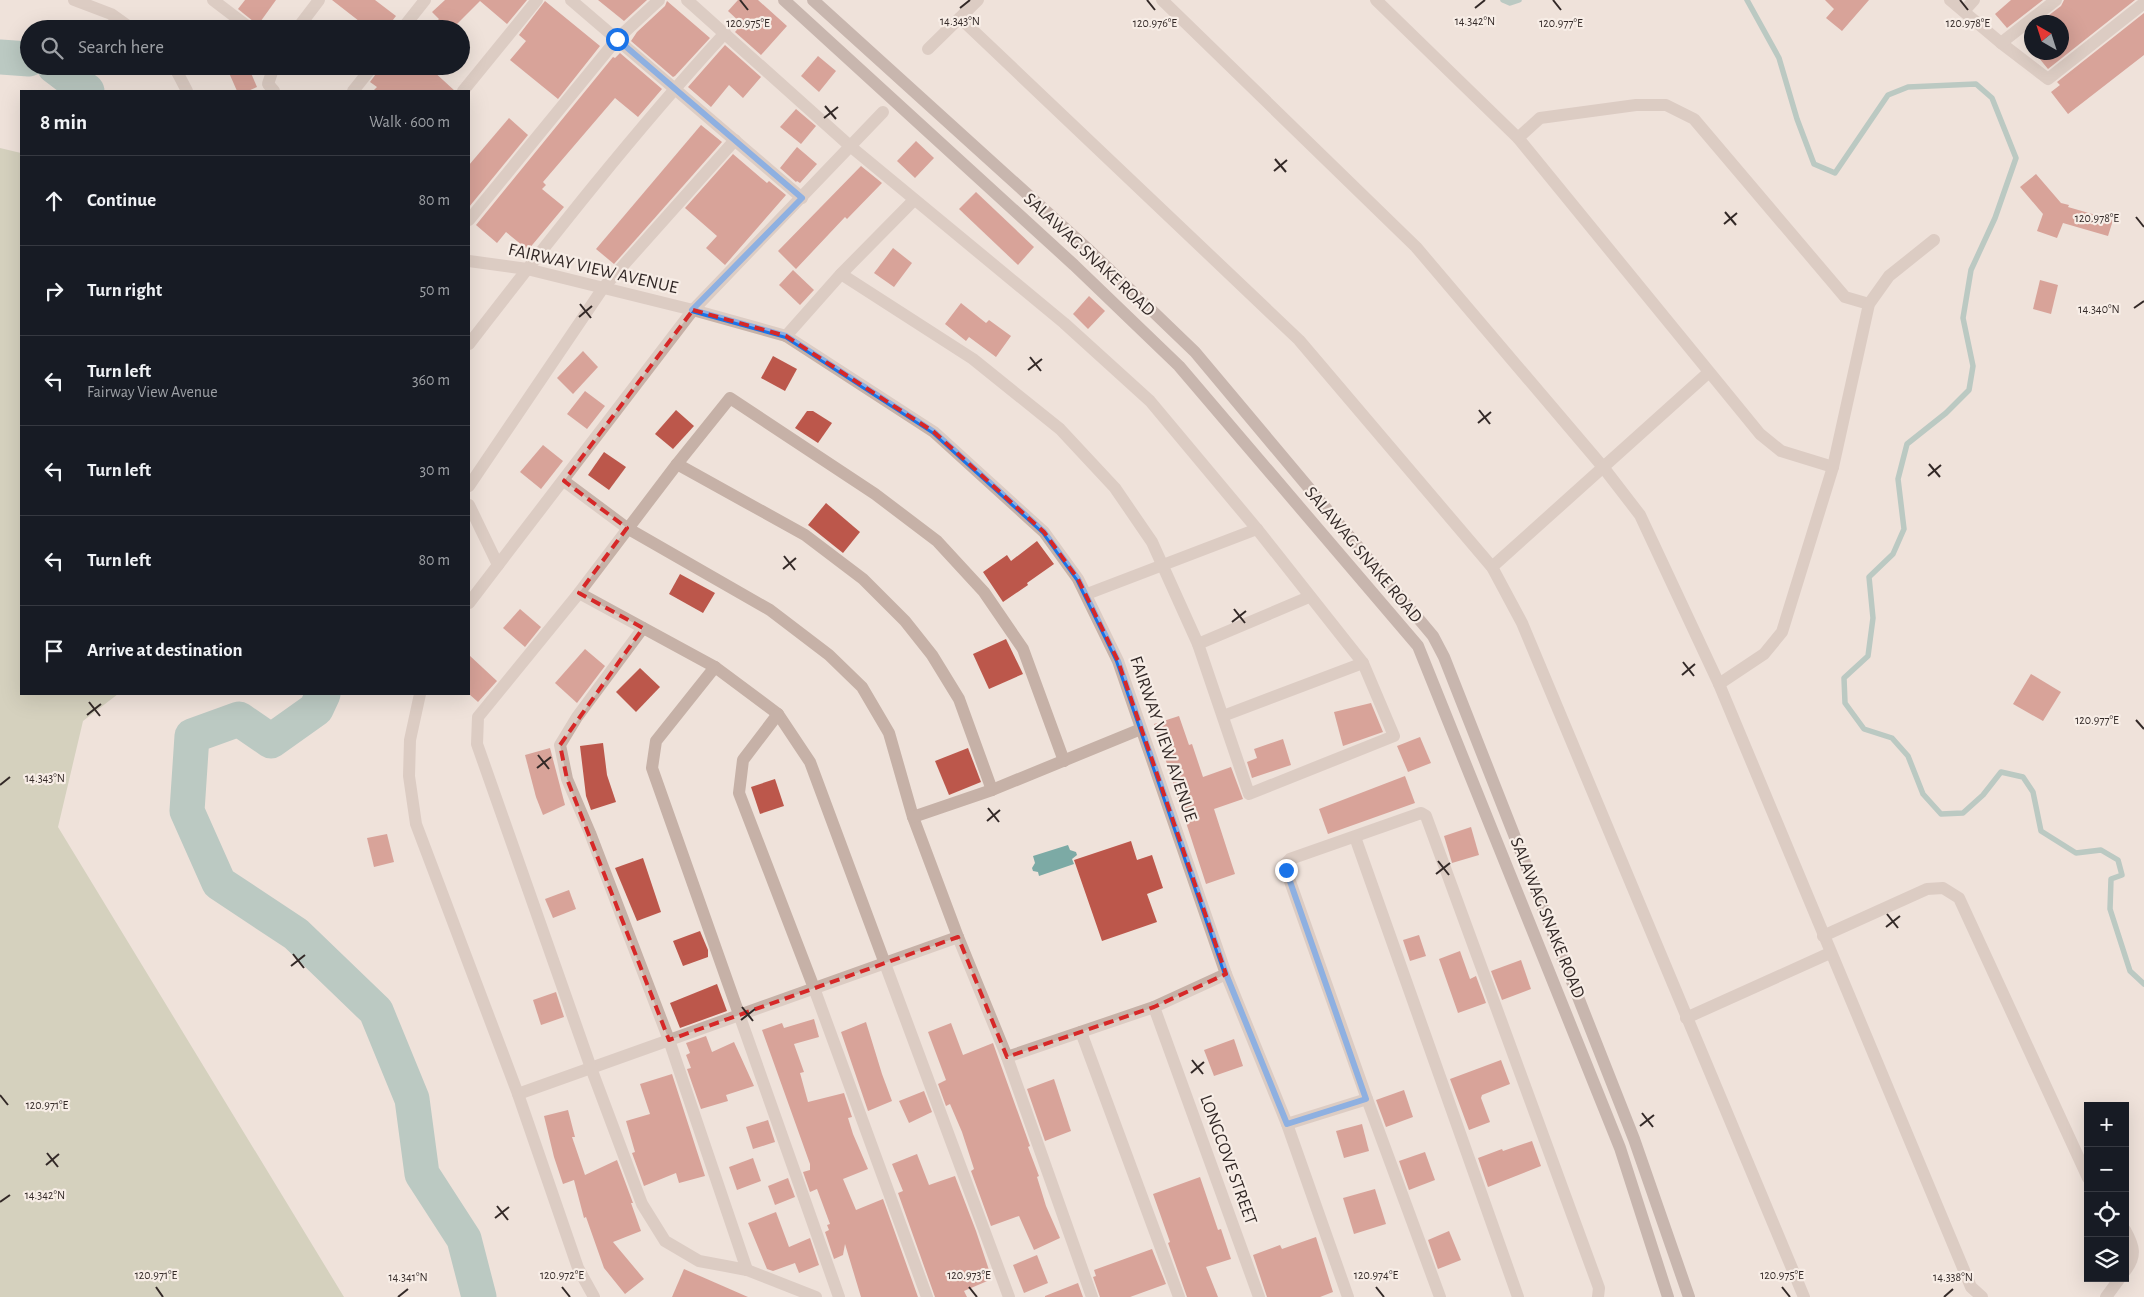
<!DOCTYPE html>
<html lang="en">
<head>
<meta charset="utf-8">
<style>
	:root { --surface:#171b24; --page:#242831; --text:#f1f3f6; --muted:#9ea1a6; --line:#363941 }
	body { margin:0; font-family:"Alegreya Sans",sans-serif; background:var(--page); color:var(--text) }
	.controls { position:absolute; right:15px; bottom:15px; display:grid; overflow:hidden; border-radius:0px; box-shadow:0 5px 20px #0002 }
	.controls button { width:45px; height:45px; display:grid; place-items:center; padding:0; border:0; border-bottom:1px solid var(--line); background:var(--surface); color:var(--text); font:25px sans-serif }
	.compass { position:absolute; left:2024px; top:15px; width:45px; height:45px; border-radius:50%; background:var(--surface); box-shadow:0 5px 20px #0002; rotate:321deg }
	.stop { position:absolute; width:15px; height:15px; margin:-11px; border:4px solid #1a73e8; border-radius:50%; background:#fff }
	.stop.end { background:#1a73e8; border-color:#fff; box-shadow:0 1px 5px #0008 }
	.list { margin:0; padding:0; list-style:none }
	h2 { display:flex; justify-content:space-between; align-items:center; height:65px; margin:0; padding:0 20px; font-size:21px }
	h2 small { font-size:16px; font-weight:400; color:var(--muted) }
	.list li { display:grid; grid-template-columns:32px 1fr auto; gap:15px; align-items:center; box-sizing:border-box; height:90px; padding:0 20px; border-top:1px solid var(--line) }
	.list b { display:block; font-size:19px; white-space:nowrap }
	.list p { margin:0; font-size:16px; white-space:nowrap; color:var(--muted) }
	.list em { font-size:16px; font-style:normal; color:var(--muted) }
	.icon { flex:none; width:28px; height:28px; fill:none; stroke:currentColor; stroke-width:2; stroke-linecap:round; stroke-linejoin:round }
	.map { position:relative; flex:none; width:2144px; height:1297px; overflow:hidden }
	.search { position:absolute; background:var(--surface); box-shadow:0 5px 20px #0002; left:20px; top:20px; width:450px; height:55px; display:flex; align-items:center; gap:12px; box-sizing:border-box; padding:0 18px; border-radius:28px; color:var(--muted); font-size:19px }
	.panel { position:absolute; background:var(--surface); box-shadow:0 5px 20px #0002; left:20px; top:90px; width:450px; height:605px; border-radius:0px }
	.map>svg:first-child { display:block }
	.green { fill:#b6bd9c }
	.water { fill:#7caaa5 }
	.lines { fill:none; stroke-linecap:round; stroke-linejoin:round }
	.stream { stroke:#7caaa5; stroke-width:5.5 }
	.river { stroke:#7caaa5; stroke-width:35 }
	.building { fill:#bc574b }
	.street { stroke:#c6b1a7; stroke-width:12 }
	.secondary { stroke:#9a8079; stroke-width:12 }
	.route { stroke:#1a73e8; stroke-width:6 }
	.marked { fill:none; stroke:#d62828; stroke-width:4; stroke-dasharray:10 6; stroke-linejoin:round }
	.ticks { fill:none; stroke:#332927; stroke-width:2 }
	.labels { text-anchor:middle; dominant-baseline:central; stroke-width:4.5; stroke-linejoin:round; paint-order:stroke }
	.street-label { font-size:18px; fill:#332927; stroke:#f7ede6 }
	.ticks-label { font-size:12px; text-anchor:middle; fill:#332927; stroke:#f7ede6; stroke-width:4.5; stroke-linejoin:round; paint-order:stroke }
</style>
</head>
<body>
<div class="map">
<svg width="2144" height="1297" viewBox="0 0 2144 1297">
	<rect width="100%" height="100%" fill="#efe2da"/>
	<!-- green -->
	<polygon class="green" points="0,148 21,153 21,694 118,694 83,721 58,827 344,1297 0,1297"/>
	<!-- water -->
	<polygon class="water" points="1068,845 1070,850 1076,852 1077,855 1072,859 1074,864 1039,876 1038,872 1033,871 1032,868 1035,863 1033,856"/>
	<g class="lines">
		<!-- stream -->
		<g class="stream">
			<polyline points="1503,0 1510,3 1519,0"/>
			<polyline points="1747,0 1779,58 1797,119 1814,164 1835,173 1888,95 1908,87 1976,84 1992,98 2016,158 1995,218 1971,270 1963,318 1973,366 1969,390 1946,413 1907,444 1898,479 1904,529 1893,554 1869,577 1873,618 1868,656 1844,678 1845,703 1864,729 1892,738 1908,756 1923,794 1941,814 1963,813 1983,795 2001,772 2023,777 2033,792 2041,831 2076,853 2101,850 2118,860 2122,875 2111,879 2110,909 2130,971 2144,984"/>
		</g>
		<!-- river -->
		<g class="river">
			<polyline points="0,57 29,59"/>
			<polyline points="54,66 87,91"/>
			<polyline points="323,694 316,709 271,741 239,719 192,736 187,811 219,883 296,934 376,1011 412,1099 422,1174 464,1239 479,1297"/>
		</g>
	</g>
	<!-- building -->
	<g class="building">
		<polygon points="245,0 276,0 258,25 238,9"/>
		<polygon points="332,0 375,0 396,16 386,29 353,29 359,21"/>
		<polygon points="445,0 527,0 507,24 480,1 452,29 429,29 439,19 432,12"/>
		<polygon points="598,0 647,0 624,21"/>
		<polygon points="738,0 758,0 787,26 761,55 735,32 742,24 728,11"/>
		<polygon points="1825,0 1869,0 1842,31 1826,18 1834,9"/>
		<polygon points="2011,0 2043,0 2007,28 1995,14"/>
		<polygon points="2064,0 2135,0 2048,69 2034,52 2062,52 2062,22 2040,22 2061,6"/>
		<polygon points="545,1 600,46 558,99 510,60 526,41 519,35"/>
		<polygon points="667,1 710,38 675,76 673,77 631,41 637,32 665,6"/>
		<polygon points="2144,13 2144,55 2068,114 2051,92 2060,85 2057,82"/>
		<polygon points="725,45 761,77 743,98 729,85 711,107 688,87"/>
		<polygon points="620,53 662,89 638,117 615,98 543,182 546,185 542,189 564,207 528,250 506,232 497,243 476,225 613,57 615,58"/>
		<polygon points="818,56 836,71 819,92 801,76"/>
		<polygon points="226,66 248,66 257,87 248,91 237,91"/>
		<polygon points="398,66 419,66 428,74 432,70 455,91 373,91 377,87 370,82 381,67 390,74"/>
		<polygon points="796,109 816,126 801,144 780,127"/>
		<polygon points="509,118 528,135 469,207 469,165"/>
		<polygon points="701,125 722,142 614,264 596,249"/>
		<polygon points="916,141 934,158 915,178 897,161"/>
		<polygon points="797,147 817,164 800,183 797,181 796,182 780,168"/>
		<polygon points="733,154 761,178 767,183 769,181 786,195 725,265 706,248 717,236 685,208"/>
		<polygon points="861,166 882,183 847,219 845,217 796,269 778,251"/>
		<polygon points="2036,174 2061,203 2069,205 2068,207 2113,220 2108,236 2063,223 2057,238 2037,231 2043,214 2020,187"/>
		<polygon points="976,192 1034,247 1018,265 959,209"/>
		<polygon points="893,248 912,263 894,287 874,273"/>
		<polygon points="793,270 814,290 800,305 779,285"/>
		<polygon points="2040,280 2058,285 2051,314 2033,309"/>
		<polygon points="1089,296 1105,311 1088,329 1073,314"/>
		<polygon points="961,303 986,323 989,320 1011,336 996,357 969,337 966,341 945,324"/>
		<polygon points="583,351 598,367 573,394 557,378"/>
		<polygon points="773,356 797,369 785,391 761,378"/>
		<polygon points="585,391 605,406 587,429 567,414"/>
		<polygon points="676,410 694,426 673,449 655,434"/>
		<polygon points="807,411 813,411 832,423 818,443 795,428"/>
		<polygon points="543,445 563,461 541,489 520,472"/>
		<polygon points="604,452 626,467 609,490 588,475"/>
		<polygon points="826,503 860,532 843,553 808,525"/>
		<polygon points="1037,541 1054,564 1027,583 1028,585 1003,602 983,572 1007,555 1011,561"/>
		<polygon points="680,574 715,593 703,613 669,594"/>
		<polygon points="520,609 541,627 525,647 503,628"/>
		<polygon points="1006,639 1023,674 989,689 973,654"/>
		<polygon points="585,649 605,666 577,703 555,683"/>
		<polygon points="469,655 497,681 478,702 469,694"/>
		<polygon points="640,668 660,687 636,712 616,692"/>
		<polygon points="2031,674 2061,692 2043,721 2013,704"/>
		<polygon points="1371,703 1383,732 1343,746 1334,712"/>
		<polygon points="1179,716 1189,745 1192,744 1203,777 1231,767 1243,799 1214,809 1235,874 1206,884 1154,724"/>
		<polygon points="1420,737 1431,763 1408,772 1397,746"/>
		<polygon points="1283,739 1291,765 1252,778 1247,762 1257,758 1254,749"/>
		<polygon points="603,743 607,775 616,802 591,810 586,796 580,746"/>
		<polygon points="550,748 565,805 543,815 536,797 525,755"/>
		<polygon points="968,748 981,782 949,795 935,761"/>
		<polygon points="1405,776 1415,803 1328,834 1319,809"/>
		<polygon points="775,779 784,806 760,814 751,787"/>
		<polygon points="1471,827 1479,855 1452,863 1444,836"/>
		<polygon points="387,834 394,862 374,867 367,838"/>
		<polygon points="1131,841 1137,860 1152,855 1163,888 1147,894 1157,922 1102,941 1074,860"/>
		<polygon points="643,858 661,912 637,921 615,868"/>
		<polygon points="569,890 576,909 553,918 545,899"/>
		<polygon points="700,931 708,950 708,957 683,966 673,941"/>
		<polygon points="1419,935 1426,956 1410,961 1403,940"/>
		<polygon points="1460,951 1470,979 1476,976 1486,1003 1458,1013 1439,959"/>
		<polygon points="1521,960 1531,989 1502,1000 1491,971"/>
		<polygon points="717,984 727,1011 680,1028 670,1003"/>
		<polygon points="556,992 564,1017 541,1025 533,1000"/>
		<polygon points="814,1019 819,1037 794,1044 804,1072 800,1073 808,1102 844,1093 852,1117 848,1118 853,1134 868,1169 843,1179 856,1210 883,1199 918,1297 861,1297 845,1244 843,1255 834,1259 825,1232 829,1230 827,1225 830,1224 817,1189 810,1192 803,1172 810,1170 810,1164 762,1030 782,1023 784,1028"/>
		<polygon points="866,1022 882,1074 892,1101 868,1111 841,1032"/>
		<polygon points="951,1023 963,1055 993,1043 1003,1071 1030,1146 1028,1147 1039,1176 1037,1177 1046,1206 1060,1238 1034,1250 1019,1216 991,1226 971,1171 974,1169 962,1132 950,1104 946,1106 938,1084 946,1080 928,1032"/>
		<polygon points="706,1036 712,1052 734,1042 754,1086 726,1095 728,1101 701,1109 687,1069 691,1068 686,1055 690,1053 686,1043"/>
		<polygon points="1234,1039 1243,1066 1214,1076 1204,1050"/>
		<polygon points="1501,1060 1510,1084 1482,1095 1481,1098 1490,1122 1469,1130 1450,1079"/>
		<polygon points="672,1074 705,1176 679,1183 676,1173 644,1186 632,1153 635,1152 626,1121 650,1114 640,1084"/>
		<polygon points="1054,1079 1071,1131 1045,1141 1027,1089"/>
		<polygon points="1404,1090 1413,1117 1386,1127 1376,1100"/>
		<polygon points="924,1091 932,1112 909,1123 899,1101"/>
		<polygon points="568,1110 575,1137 572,1137 585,1175 617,1160 633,1203 631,1203 641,1231 613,1242 644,1279 625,1294 604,1268 586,1217 584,1218 574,1180 563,1184 554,1157 544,1116"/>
		<polygon points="768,1120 775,1142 753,1149 746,1127"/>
		<polygon points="1362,1124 1369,1151 1344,1158 1336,1131"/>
		<polygon points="1532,1141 1541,1166 1488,1187 1478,1158 1502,1149 1503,1151"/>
		<polygon points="1425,1152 1435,1180 1409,1190 1399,1161"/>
		<polygon points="917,1154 929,1185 955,1176 976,1231 992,1279 964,1291 967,1297 935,1297 898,1193 903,1191 892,1164"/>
		<polygon points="753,1158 761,1181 737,1190 729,1167"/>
		<polygon points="1200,1177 1218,1230 1221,1229 1231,1259 1206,1267 1218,1297 1187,1297 1168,1243 1170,1242 1153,1194"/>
		<polygon points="788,1178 795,1197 775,1205 768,1186"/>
		<polygon points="1375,1189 1386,1224 1354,1234 1343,1198"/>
		<polygon points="776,1212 789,1247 810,1238 819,1265 799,1273 795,1263 773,1271 767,1269 748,1223"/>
		<polygon points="1449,1231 1461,1260 1438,1269 1428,1240"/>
		<polygon points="1316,1237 1333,1292 1320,1297 1267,1297 1253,1255 1280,1245 1282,1249"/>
		<polygon points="1152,1249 1166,1284 1130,1297 1100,1297 1093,1277 1096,1276 1094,1270"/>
		<polygon points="1037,1255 1048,1283 1024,1293 1013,1265"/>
		<polygon points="684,1269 748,1297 672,1297"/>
		<polygon points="1078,1283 1083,1297 1045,1297 1045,1296"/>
	</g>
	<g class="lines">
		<!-- street -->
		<g class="street">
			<polyline points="74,0 111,14 132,29"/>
			<polyline points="213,0 251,29"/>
			<polyline points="571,0 802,198"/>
			<polyline points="687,0 850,146 1064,323 1150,401 1257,529 1363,663 1394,736 1249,794 1198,644 1152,542 1115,488 1060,429 973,359 841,274"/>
			<polyline points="1162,0 1416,247 1603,467 1640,515 1719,684 1971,1287 1982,1297"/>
			<polyline points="1376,0 1518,138 1760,434 1781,451 1833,467"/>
			<polyline points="1950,0 2001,43 2048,79 2144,3"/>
			<polyline points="1964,11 1974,0"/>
			<polyline points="960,18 1299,340 1492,567 1522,623 1804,1297"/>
			<polyline points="297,29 319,0"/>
			<polyline points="402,29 425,0"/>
			<polyline points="2001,43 2056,0"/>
			<polyline points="928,49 978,0"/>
			<polyline points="174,66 187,91"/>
			<polyline points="274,91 268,84 274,66"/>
			<polyline points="353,91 373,66"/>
			<polyline points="463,91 537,0"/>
			<polyline points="1518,138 1540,118 1636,105 1666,105 1694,119 1845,297 1869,304"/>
			<polyline points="469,220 617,39 659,0"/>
			<polyline points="469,261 527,269 693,310 786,336 934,432 1044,532 1078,579 1118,661 1226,974 1287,1124 1348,1297"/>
			<polyline points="786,336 841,274 914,200"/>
			<path d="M 469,344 C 551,238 634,132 725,33"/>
			<polyline points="677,464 805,535 863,579 905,621 932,655 959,699 992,790"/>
			<polyline points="564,481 627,528 770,610 829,655 862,687 889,733 913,817 958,937 1007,1057 1092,1297"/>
			<polyline points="469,486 603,288 735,140"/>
			<polyline points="469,505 498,565"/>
			<polyline points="1492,567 1708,373"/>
			<polyline points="579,593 715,667 778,714 810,762 1009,1297"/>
			<polyline points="1087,594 1257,529"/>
			<polyline points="469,603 693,310 883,112"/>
			<polyline points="643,628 577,717 560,745 567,779 590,833 669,1040 747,1270"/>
			<polyline points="1198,644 1309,597"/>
			<polyline points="715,667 656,741 652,768 839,1297"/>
			<polyline points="1719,684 1764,654 1782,632 1833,467 1869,304 1889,276 1934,240"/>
			<polyline points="420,694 410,740 409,776 416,824 518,1094 578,1268 594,1297"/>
			<polyline points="778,714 743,760 739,793 814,988 927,1297"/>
			<polyline points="1223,716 1363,663"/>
			<polyline points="913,817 992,790 1141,729"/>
			<polyline points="1355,837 1518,1297"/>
			<polyline points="1823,936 1927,889 1943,888 1959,898 2088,1178"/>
			<polyline points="1154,1007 1259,1297"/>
			<polyline points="1686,1018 1830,953"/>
			<polyline points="1081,1032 1179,1297"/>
			<polyline points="1007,1057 1154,1007 1226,974"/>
			<polyline points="518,1094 958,937"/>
			<polyline points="1287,1124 1367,1099"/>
			<path d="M 2125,1230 C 2134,1246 2137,1256 2125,1271"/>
			<polyline points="816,1297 747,1270 699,1261 665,1241 642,1204 591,1068 477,744 478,717 579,593 677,464 730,398 875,494 937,541 984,592 1023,649 1064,761"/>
			<polyline points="1440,1297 1367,1099 1286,870 1285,864 1290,859 1421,813 1426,816 1599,1288 1598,1297"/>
			<polyline points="2106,1297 2120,1278"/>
		</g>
		<!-- secondary -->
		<g class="secondary">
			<polyline points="784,0 1074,265 1179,366 1418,646 1620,1148 1668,1297"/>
			<polyline points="813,0 1090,251 1195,352 1433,636 1444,657 1634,1139 1689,1297"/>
		</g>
	</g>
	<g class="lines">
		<!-- route -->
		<polyline class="route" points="617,39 802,198 692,310 786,336 934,432 1044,532 1078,579 1118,661 1226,974 1287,1124 1366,1099 1286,870"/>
	</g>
	<!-- marked area -->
	<path d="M0 0H2144V1297H0ZM 693,310 L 786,336 L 934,432 L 1044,532 L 1078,579 L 1118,661 L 1226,974 L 1154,1007 L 1007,1057 L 958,937 L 669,1040 L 567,779 L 560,745 L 643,628 L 579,593 L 627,528 L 564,481 Z" fill="#efe2da" fill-opacity=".55" fill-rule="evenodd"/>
	<path class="marked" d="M 693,310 L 786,336 L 934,432 L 1044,532 L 1078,579 L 1118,661 L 1226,974 L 1154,1007 L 1007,1057 L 958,937 L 669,1040 L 567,779 L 560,745 L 643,628 L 579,593 L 627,528 L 564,481 Z"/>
	<!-- ticks -->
	<path class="ticks" d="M 740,0 L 748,10M 1147,0 L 1155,10M 1553,0 L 1561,10M 1960,0 L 1968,10M 960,8 L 970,0M 1475,8 L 1485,0M 825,106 L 836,119M 824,118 L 838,107M 1275,159 L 1286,172M 1274,171 L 1287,160M 1725,212 L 1736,225M 2136,217 L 2144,227M 1724,224 L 1737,213M 580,304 L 591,318M 2134,308 L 2144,301M 579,317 L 592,306M 1030,357 L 1041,371M 1028,370 L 1042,359M 1479,410 L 1490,424M 1478,423 L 1491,412M 1929,464 L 1940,477M 1928,476 L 1941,465M 784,556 L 795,570M 783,569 L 796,558M 1234,609 L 1245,623M 1232,622 L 1246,611M 1683,662 L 1694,676M 1682,675 L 1695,664M 89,702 L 100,716M 87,715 L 101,704M 2136,720 L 2144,729M 538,755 L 549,769M 537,768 L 551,757M 0,785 L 10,777M 988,808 L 999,822M 987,821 L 1000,810M 1438,861 L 1449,875M 1436,874 L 1450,863M 1887,914 L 1898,928M 1886,927 L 1900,916M 293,954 L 304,968M 291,966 L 305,955M 742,1007 L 753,1021M 741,1020 L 755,1009M 1192,1060 L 1203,1074M 1191,1073 L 1204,1062M 0,1095 L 8,1105M 1642,1113 L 1653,1127M 1640,1126 L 1654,1115M 47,1153 L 58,1167M 46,1165 L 59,1154M 0,1202 L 10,1195M 497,1206 L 508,1220M 495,1218 L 509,1207M 156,1287 L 163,1297M 562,1287 L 570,1297M 969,1287 L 977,1297M 1376,1287 L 1384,1297M 1782,1287 L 1790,1297M 398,1297 L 408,1289M 1944,1297 L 1953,1289"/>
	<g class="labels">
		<!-- street labels -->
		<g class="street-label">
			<text transform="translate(1089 255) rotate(43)">SALAWAG SNAKE ROAD</text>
			<text transform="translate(593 269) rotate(13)">FAIRWAY VIEW AVENUE</text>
			<text transform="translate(1363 555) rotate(50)">SALAWAG SNAKE ROAD</text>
			<text transform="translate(1163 739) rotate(71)">FAIRWAY VIEW AVENUE</text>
			<text transform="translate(1547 918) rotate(68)">SALAWAG SNAKE ROAD</text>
			<text transform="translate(1228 1160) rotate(70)">LONGCOVE STREET</text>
		</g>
	</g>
	<g class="ticks-label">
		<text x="960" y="25">14.343°N</text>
		<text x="1475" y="25">14.342°N</text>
		<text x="1155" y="27">120.976°E</text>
		<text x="748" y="27">120.975°E</text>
		<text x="1561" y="27">120.977°E</text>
		<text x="1968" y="27">120.978°E</text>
		<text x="2097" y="222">120.978°E</text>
		<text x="2099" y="313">14.340°N</text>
		<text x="2097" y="724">120.977°E</text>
		<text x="45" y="782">14.343°N</text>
		<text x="47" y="1109">120.971°E</text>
		<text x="45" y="1199">14.342°N</text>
		<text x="156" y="1279">120.971°E</text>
		<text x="562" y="1279">120.972°E</text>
		<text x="969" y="1279">120.973°E</text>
		<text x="1376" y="1279">120.974°E</text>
		<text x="1782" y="1279">120.975°E</text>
		<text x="408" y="1281">14.341°N</text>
		<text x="1953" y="1281">14.338°N</text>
	</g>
</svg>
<div class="controls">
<button>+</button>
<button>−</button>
<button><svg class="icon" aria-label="locate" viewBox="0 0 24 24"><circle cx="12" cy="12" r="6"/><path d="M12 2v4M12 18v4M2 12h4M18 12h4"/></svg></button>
<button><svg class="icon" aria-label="layers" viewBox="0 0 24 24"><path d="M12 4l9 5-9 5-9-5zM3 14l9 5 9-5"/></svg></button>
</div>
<svg class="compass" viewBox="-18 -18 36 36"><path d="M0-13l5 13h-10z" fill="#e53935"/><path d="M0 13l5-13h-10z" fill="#9ea1a6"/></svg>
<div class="stop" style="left:617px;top:39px"></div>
<div class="stop end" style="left:1286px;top:870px"></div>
<div class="search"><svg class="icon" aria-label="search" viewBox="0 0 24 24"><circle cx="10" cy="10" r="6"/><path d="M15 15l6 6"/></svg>Search here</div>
<section class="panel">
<h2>8 min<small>Walk · 600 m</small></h2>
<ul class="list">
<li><svg class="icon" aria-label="ahead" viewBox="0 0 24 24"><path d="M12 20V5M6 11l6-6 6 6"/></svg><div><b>Continue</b></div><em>80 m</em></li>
<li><svg class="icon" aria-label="right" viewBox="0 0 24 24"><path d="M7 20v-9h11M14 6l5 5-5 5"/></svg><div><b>Turn right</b></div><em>50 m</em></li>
<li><svg class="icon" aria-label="left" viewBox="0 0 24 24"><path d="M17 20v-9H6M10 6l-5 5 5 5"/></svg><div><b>Turn left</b><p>Fairway View Avenue</p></div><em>360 m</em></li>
<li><svg class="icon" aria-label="left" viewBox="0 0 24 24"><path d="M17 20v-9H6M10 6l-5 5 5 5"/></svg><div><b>Turn left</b></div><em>30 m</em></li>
<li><svg class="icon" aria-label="left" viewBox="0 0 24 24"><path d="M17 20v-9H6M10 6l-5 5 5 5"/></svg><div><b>Turn left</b></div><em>80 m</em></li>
<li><svg class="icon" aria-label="arrive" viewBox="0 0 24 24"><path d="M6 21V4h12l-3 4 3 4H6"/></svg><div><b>Arrive at destination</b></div></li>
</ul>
</section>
</div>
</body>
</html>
